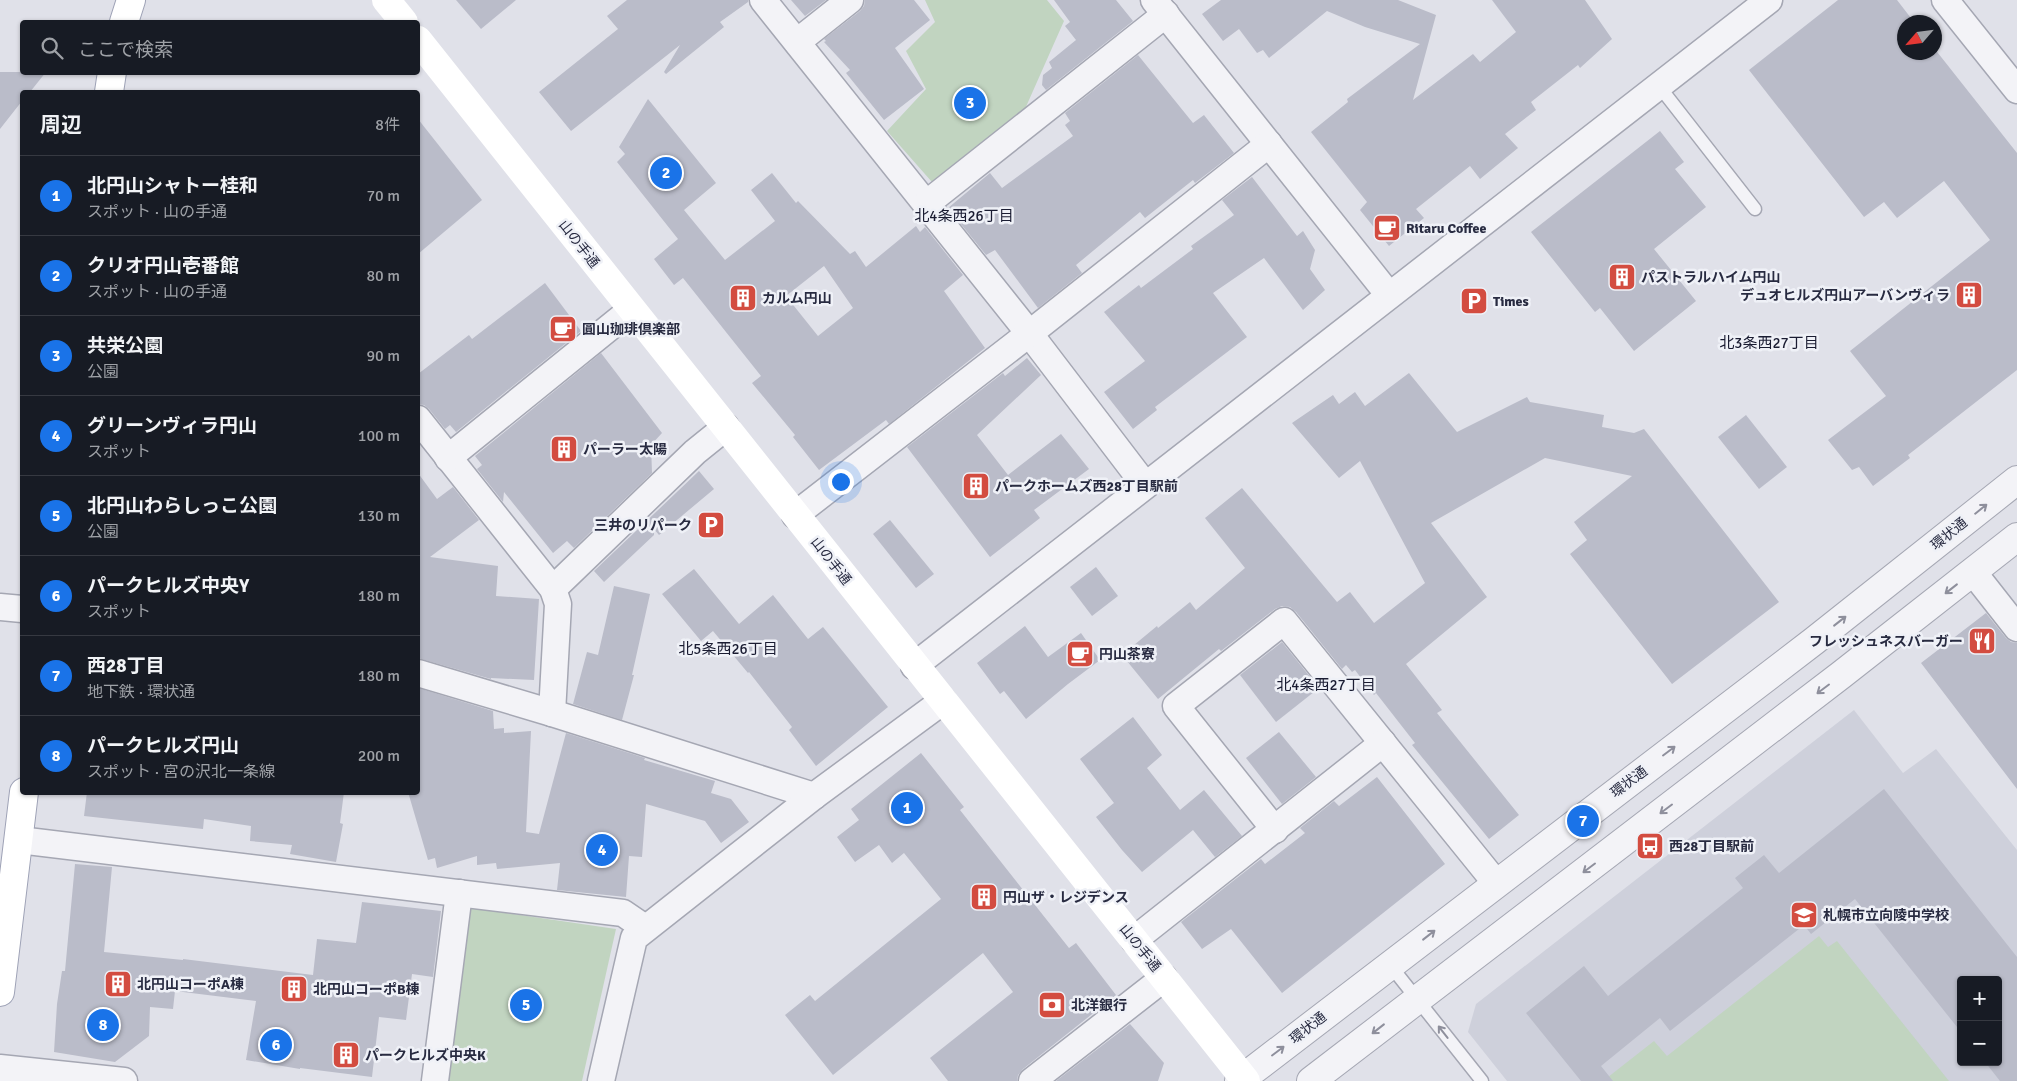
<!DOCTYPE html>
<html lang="ja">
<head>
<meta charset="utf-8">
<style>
	:root { --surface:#171b24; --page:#20242c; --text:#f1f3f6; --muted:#9ea1a6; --line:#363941; --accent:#1a73e8 }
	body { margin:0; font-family:Signika,"Noto Sans JP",sans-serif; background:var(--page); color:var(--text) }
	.controls { position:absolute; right:15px; bottom:15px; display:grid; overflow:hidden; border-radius:5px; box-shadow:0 1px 4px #0004 }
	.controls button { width:45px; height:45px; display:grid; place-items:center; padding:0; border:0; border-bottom:1px solid var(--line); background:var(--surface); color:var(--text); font:25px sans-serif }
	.compass { position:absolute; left:1897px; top:15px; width:45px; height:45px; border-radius:50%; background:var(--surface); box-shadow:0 1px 4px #0004; rotate:242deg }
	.you { position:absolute; left:840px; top:481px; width:18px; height:18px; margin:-12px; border:4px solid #fff; border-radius:50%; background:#1a73e8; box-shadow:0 0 0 8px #1a73e833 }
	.badge { display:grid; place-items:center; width:32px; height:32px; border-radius:50%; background:var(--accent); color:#fff; font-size:16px; font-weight:700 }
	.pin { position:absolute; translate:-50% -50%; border:2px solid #fff; box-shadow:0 1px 5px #0006 }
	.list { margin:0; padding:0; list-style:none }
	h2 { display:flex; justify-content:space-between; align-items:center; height:65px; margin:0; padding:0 20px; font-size:21px }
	h2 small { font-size:16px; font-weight:400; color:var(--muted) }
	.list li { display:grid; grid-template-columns:32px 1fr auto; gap:15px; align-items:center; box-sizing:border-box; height:80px; padding:0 20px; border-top:1px solid var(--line) }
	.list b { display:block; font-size:19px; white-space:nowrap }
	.list p { margin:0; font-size:16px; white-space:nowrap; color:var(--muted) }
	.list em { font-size:16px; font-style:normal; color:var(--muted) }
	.icon { flex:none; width:28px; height:28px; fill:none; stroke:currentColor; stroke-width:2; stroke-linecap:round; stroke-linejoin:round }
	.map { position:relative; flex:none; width:2017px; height:1081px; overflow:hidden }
	.search { position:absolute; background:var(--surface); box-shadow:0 1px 4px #0004; left:20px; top:20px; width:400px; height:55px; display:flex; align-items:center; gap:12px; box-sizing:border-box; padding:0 18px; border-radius:5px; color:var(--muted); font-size:19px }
	.panel { position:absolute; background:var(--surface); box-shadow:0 1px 4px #0004; left:20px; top:90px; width:400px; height:705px; border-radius:5px }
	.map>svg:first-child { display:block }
	.built { fill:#ced0db; fill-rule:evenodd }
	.green { fill:#c1d4c0 }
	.building { fill:#babcc9; fill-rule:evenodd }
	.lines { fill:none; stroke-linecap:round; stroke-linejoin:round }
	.service-casing { stroke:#a5a7b3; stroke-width:15 }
	.minor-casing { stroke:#a5a7b3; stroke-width:29 }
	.tertiary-casing { stroke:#a5a7b3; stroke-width:30 }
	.primary-casing { stroke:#9ea2b6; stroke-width:30 }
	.service { stroke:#f3f3f7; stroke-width:12 }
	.minor { stroke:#f3f3f7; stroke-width:26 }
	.tertiary { stroke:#f3f3f7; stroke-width:28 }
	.secondary { stroke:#fff; stroke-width:28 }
	.primary { stroke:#fff; stroke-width:28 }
	.oneway { stroke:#8e8f9c }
	.labels { text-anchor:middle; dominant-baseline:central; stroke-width:5; stroke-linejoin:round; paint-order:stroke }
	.poi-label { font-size:14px; font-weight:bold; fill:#282b41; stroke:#eff1f7; text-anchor:start }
	.street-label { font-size:14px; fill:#282b41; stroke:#eff1f7 }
	.neighbourhood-label { font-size:15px; fill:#1a1c32; stroke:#eff1f7 }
</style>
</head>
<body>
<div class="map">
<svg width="2017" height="1081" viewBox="0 0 2017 1081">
	<rect width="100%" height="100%" fill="#e0e1e9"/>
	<!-- built -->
	<path class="built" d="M 1854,710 L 1903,773 L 1936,749 L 2017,850 L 2017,1081 L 1507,1081 L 1468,1032 L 1476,1004 ZM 1961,980 L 1998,980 L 1998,1062 L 1961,1062 Z"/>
	<!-- green -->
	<g class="green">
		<polygon points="925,0 1047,0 1064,21 1021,118 939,190 887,131 926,89 906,51 935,22"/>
		<polygon points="465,907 616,929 582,1081 442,1081"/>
		<polygon points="1819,936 1828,947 1837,941 1949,1081 1603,1081 1654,1041 1667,1056"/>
	</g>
	<!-- building -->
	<g class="building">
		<polygon points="456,0 516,0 481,29"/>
		<polygon points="627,0 748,0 748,2 720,22 724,27 666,74 664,72 680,45 571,131 539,92 618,29 607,16"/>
		<polygon points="791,0 826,0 805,16"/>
		<polygon points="865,0 914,0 930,20 895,48 924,89 884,120 846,73 850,70 824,42 826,41 824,39 860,11 864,6"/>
		<polygon points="1054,0 1116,0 1133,21 1046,90 1042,85 1043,75 1052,68 1049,62 1076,40 1065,26 1070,22"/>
		<polygon points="1221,0 1398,0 1436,15 1413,100 1473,54 1480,62 1516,32 1492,0 1585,0 1612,39 1580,68 1578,65 1531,102 1536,110 1505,134 1518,148 1480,179 1470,166 1416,209 1424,218 1389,246 1360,210 1367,202 1311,132 1348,102 1347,99 1420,44 1365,27 1327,11 1269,58 1263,50 1257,53 1239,29 1223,41 1202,14"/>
		<polygon points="1838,0 1897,0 1914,22 1904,22 1904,52 1934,52 1934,48 2017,153 2017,370 1908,455 1910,458 1873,486 1859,467 1852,470 1828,440 1886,396 1850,351 1990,240 1944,181 1897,218 1884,202 1864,217 1749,70"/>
		<polygon points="1138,55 1193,123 1204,115 1234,153 1195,183 1193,180 1145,218 1140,212 1076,265 1082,273 1038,308 995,250 986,255 948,208 990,173 1002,188 1073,136 1065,125 1070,121 1065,113"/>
		<polygon points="0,72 46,72 30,92 22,92 22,101 0,129"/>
		<path d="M 648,99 L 716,183 L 684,210 L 725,260 L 775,221 L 751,190 L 772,173 L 796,203 L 798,201 L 850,254 L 855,251 L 866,267 L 916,226 L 920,232 L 925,227 L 963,275 L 944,291 L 985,348 L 889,424 L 886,420 L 819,470 L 793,437 L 795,435 L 752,383 L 761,376 L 683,278 L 674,285 L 654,259 L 678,239 L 617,162 L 625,154 L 619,147 ZM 824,266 L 853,308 L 818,336 L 786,296 Z"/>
		<polygon points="418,119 482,200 418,254"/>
		<polygon points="1660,131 1684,162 1675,169 1706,207 1654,249 1696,301 1634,351 1600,308 1595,312 1531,232"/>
		<polygon points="1252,177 1297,236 1303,231 1315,250 1310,269 1325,290 1303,310 1264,258 1213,293 1247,337 1155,407 1157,410 1133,429 1104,392 1145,361 1104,312 1139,285 1141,288 1193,249 1191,246 1234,215 1222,200"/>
		<polygon points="545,283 581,331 456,432 450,425 445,429 429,409 424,405 418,404 418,374 469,335 472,339"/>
		<polygon points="601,353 662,433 651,445 652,473 574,548 567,541 553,553 504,492 503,502 477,469 482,465 475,456"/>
		<polygon points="1027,358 1041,375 977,435 1008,475 1061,434 1089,469 1034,510 1040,518 990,557 907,447 1003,373 1005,376"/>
		<polygon points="1409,373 1457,432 1527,397 1530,402 1604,415 1602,427 1634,433 1644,429 1779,602 1672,684 1570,554 1587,540 1574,522 1632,476 1545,458 1431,523 1487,597 1406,664 1442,710 1437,713 1519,815 1489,839 1412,745 1415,743 1376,693 1374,695 1355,670 1352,672 1346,665 1342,669 1296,612 1290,607 1282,606 1275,609 1221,651 1219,649 1158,699 1122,655 1157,626 1158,628 1190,602 1196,610 1245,568 1205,518 1242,488 1337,602 1350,592 1374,623 1425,583 1360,461 1339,478 1292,423 1333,395 1339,404 1355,392 1365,406"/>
		<polygon points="1746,415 1787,467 1759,489 1718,437"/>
		<polygon points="699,471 714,489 659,535 654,529 654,535 604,582 594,571"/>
		<polygon points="418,473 437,499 453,487 479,520 430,557 498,566 496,596 539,599 534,680 491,678 491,679 418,658"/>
		<polygon points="890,520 934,574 916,588 873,534"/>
		<polygon points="1096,567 1118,596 1092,616 1070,587"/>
		<polygon points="694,569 739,624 773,595 808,639 823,627 888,707 816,766 789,730 792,727 749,672 748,673 713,631 701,641 662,594"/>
		<polygon points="614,586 650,594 632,675 634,675 622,720 573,704 587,652 598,655"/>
		<polygon points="1986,613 2006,638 2011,642 2017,643 2017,789 1921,663"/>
		<polygon points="1025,626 1048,657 1081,633 1100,660 1068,684 1026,719 1004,691 1000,694 977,663"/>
		<polygon points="1282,642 1319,688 1276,722 1240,675"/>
		<polygon points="418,688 493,711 494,729 504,728 504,733 531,731 526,832 539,834 566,733 645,758 644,760 715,781 711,793 731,799 749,822 721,843 705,821 646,804 642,857 629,856 626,897 557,890 560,863 497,869 496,863 477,865 477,856 437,868 435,858 428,860 408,792 418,792"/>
		<polygon points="1133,717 1162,755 1147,768 1180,810 1204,790 1242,836 1215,857 1193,830 1142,872 1122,850 1096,817 1114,803 1080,759"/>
		<polygon points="1279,732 1316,777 1282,804 1246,758"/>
		<polygon points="921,753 964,807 960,810 1069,948 1076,943 1116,995 1023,1069 1018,1075 1017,1081 948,1081 930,1058 1013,992 983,953 833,1075 785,1015 810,995 815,1001 941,899 904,853 892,863 879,845 855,862 837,837 859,820 851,809"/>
		<polygon points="1377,777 1445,864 1282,993 1231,929 1202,949 1181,922 1261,859 1265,864 1305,833 1300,828 1334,801 1339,806"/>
		<polygon points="1884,789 2017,957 2017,1081 2000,1081 1985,1062 1998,1062 1998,980 1961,980 1961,1032 1855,899 1811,934 1804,925 1670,1031 1660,1018 1601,1066 1613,1081 1581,1081 1526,1013 1584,966 1608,996 1743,888 1735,878 1764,855 1779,873"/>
		<polygon points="87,792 344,792 340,823 343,824 336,862 290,854 292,845 250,841 251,826 204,819 203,829 84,816"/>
		<polygon points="75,864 112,867 104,952 183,960 183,959 313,975 317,939 356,943 362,902 441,911 433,977 412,974 406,1020 379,1017 372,1077 300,1068 300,1069 246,1060 256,1001 175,991 173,1009 150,1007 149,1036 115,1062 54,1052 57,1004 62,971 65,971"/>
		<polygon points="1130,1024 1164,1063 1158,1081 1056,1081"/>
	</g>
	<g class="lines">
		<!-- service casing -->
		<g class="service-casing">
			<g id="service">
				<polyline points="1659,86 1755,209"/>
				<polyline points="1390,965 1482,1081"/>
			</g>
		</g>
		<!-- minor casing -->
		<g class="minor-casing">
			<g id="minor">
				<polyline points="763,0 1029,333 1145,485"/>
				<polyline points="1154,0 1389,295"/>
				<polyline points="1945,0 2017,90"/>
				<polyline points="797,42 850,0"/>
				<polyline points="926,204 1166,14"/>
				<polyline points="418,419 553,589 558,604 552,713"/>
				<polyline points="448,458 631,310"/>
				<polyline points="795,515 1039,326 1269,144"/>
				<polyline points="1973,572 2017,628"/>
				<polyline points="553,589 695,452 726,427"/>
				<polyline points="0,607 22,609"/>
				<polyline points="914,666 1769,0"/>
				<polyline points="418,673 552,713 814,796"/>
				<polyline points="1275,830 1176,706 1284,621 1496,883"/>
				<polyline points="19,840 623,913 645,928"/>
				<polyline points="1134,940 1383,743"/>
				<polyline points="0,1068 124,1081"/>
				<polyline points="435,1081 459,893"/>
				<polyline points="601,1081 634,938 814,796 943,701"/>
				<polyline points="1032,1081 1164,978"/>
			</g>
		</g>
		<!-- tertiary casing -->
		<g class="tertiary-casing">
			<g id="tertiary">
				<polyline points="1239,1081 1814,641 2017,480"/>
				<polyline points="1311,1081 1841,675 2017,537"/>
			</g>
		</g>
		<!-- primary casing -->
		<g class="primary-casing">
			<g id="primary">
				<polyline points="124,22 131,0"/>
				<polyline points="109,92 112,72"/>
				<polyline points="0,992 24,792"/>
			</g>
		</g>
		<!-- service -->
		<use href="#service" class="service"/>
		<!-- minor -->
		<use href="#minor" class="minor"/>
		<!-- tertiary -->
		<use href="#tertiary" class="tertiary"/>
		<!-- secondary -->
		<g class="secondary">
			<polyline points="386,0 404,22"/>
			<polyline points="418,40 1246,1081"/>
		</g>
		<!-- primary -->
		<use href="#primary" class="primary"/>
	</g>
	<!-- one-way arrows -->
	<defs><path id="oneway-shaft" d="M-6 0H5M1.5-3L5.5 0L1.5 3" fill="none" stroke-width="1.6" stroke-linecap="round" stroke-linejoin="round" transform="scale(1.25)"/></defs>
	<g class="oneway">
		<use href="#oneway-shaft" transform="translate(1981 509) rotate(-39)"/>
		<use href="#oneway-shaft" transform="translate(1951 589) rotate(142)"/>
		<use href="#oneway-shaft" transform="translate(1840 621) rotate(-38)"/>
		<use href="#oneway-shaft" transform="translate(1823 689) rotate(143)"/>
		<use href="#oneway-shaft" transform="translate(1669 751) rotate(-37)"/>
		<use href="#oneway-shaft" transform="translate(1666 809) rotate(143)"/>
		<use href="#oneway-shaft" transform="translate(1589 868) rotate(143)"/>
		<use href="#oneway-shaft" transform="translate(1429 935) rotate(-38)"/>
		<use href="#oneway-shaft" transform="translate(1378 1029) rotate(142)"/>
		<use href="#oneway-shaft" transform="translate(1443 1032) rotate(-128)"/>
		<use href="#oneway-shaft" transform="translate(1278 1051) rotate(-37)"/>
	</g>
	<!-- icons -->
	<defs>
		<g id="cafe-square" transform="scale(1.4375)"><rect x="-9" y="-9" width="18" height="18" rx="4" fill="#d34c40" stroke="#eff1f7"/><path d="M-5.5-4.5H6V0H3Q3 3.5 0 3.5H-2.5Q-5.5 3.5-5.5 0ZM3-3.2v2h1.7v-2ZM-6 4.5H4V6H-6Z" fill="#fff"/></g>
		<g id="building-square" transform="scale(1.4375)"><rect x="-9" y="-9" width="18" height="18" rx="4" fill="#d34c40" stroke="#eff1f7"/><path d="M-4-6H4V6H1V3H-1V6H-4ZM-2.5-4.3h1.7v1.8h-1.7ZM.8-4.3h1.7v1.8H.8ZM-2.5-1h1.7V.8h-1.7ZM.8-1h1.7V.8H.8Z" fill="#fff"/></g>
		<g id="parking-square" transform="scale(1.4375)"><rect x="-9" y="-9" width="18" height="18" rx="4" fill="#d34c40" stroke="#eff1f7"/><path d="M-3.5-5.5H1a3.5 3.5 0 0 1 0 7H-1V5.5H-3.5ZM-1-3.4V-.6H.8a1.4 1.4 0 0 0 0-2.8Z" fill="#fff"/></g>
		<g id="restaurant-square" transform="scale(1.4375)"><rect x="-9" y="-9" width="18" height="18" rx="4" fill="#d34c40" stroke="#eff1f7"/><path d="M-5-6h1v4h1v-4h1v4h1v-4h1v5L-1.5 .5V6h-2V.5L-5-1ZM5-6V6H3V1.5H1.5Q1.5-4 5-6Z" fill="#fff"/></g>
		<g id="bus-square" transform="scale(1.4375)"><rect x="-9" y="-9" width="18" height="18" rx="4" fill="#d34c40" stroke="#eff1f7"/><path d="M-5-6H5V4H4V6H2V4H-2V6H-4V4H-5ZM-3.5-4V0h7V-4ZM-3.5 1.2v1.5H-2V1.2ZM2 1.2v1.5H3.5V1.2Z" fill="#fff"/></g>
		<g id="school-square" transform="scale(1.4375)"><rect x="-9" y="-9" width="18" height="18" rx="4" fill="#d34c40" stroke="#eff1f7"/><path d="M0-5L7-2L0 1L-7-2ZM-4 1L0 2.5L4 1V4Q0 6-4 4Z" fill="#fff"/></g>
		<g id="bank-square" transform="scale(1.4375)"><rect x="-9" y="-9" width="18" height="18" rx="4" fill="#d34c40" stroke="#eff1f7"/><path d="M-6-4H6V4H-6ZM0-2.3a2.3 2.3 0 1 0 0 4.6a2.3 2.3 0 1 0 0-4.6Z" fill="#fff"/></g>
	</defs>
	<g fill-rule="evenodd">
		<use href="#cafe-square" x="1387" y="228"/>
		<use href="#building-square" x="1622" y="277"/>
		<use href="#building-square" x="1969" y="295"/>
		<use href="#building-square" x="743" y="298"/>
		<use href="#parking-square" x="1474" y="301"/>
		<use href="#cafe-square" x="563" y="329"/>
		<use href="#building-square" x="564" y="449"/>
		<use href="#building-square" x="976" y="486"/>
		<use href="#parking-square" x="711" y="525"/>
		<use href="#restaurant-square" x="1982" y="641"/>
		<use href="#cafe-square" x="1080" y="654"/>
		<use href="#bus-square" x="1650" y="846"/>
		<use href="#building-square" x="984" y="897"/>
		<use href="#school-square" x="1804" y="915"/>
		<use href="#building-square" x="118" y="984"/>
		<use href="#building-square" x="294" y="989"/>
		<use href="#bank-square" x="1052" y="1005"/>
		<use href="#building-square" x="346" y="1055"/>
	</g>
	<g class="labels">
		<!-- poi labels -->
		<g class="poi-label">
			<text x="1406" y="228">Ritaru Coffee</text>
			<text x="1641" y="277">パストラルハイム円山</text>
			<text x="1950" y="295" text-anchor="end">デュオヒルズ円山アーバンヴィラ</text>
			<text x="762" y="298">カルム円山</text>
			<text x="1493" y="301">Times</text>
			<text x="582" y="329">圓山珈琲倶楽部</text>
			<text x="583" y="449">パーラー太陽</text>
			<text x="995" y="486">パークホームズ西28丁目駅前</text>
			<text x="692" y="525" text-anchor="end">三井のリパーク</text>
			<text x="1963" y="641" text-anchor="end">フレッシュネスバーガー</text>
			<text x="1099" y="654">円山茶寮</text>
			<text x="1669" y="846">西28丁目駅前</text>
			<text x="1003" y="897">円山ザ・レジデンス</text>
			<text x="1823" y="915">札幌市立向陵中学校</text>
			<text x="137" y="984">北円山コーポA棟</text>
			<text x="313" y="989">北円山コーポB棟</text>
			<text x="1071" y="1005">北洋銀行</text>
			<text x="365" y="1055">パークヒルズ中央K</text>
		</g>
		<!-- street labels -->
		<g class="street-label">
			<text transform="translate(579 244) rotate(52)">山の手通</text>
			<text transform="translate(1949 534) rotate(-39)">環状通</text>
			<text transform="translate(831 561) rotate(52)">山の手通</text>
			<text transform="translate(1629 782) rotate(-37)">環状通</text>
			<text transform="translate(1140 948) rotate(51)">山の手通</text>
			<text transform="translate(1308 1028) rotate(-38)">環状通</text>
		</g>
		<!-- neighbourhood labels -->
		<g class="neighbourhood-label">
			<text x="964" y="216">北4条西26丁目</text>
			<text x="1769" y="343">北3条西27丁目</text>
			<text x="728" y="649">北5条西26丁目</text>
			<text x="1326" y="685">北4条西27丁目</text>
		</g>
	</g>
</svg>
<div class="controls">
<button>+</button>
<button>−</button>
</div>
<svg class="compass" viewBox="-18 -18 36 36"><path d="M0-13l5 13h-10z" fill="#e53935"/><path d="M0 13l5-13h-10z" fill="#9ea1a6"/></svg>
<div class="you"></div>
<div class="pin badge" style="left:907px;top:808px">1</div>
<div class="pin badge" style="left:666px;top:173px">2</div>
<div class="pin badge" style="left:970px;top:103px">3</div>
<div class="pin badge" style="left:602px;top:850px">4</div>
<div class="pin badge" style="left:526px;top:1005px">5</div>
<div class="pin badge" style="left:276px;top:1045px">6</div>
<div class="pin badge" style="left:1583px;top:821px">7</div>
<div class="pin badge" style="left:103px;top:1025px">8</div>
<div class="search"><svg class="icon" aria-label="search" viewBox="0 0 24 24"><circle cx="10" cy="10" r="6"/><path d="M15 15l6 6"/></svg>ここで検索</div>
<section class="panel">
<h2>周辺<small>8件</small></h2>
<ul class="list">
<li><span class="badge">1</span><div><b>北円山シャトー桂和</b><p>スポット · 山の手通</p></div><em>70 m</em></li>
<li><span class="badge">2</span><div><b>クリオ円山壱番館</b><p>スポット · 山の手通</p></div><em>80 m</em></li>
<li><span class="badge">3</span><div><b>共栄公園</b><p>公園</p></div><em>90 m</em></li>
<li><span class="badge">4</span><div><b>グリーンヴィラ円山</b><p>スポット</p></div><em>100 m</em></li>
<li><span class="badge">5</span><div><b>北円山わらしっこ公園</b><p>公園</p></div><em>130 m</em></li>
<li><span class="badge">6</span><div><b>パークヒルズ中央Y</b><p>スポット</p></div><em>180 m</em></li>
<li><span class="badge">7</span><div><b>西28丁目</b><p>地下鉄 · 環状通</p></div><em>180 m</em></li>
<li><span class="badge">8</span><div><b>パークヒルズ円山</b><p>スポット · 宮の沢北一条線</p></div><em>200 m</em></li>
</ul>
</section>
</div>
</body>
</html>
